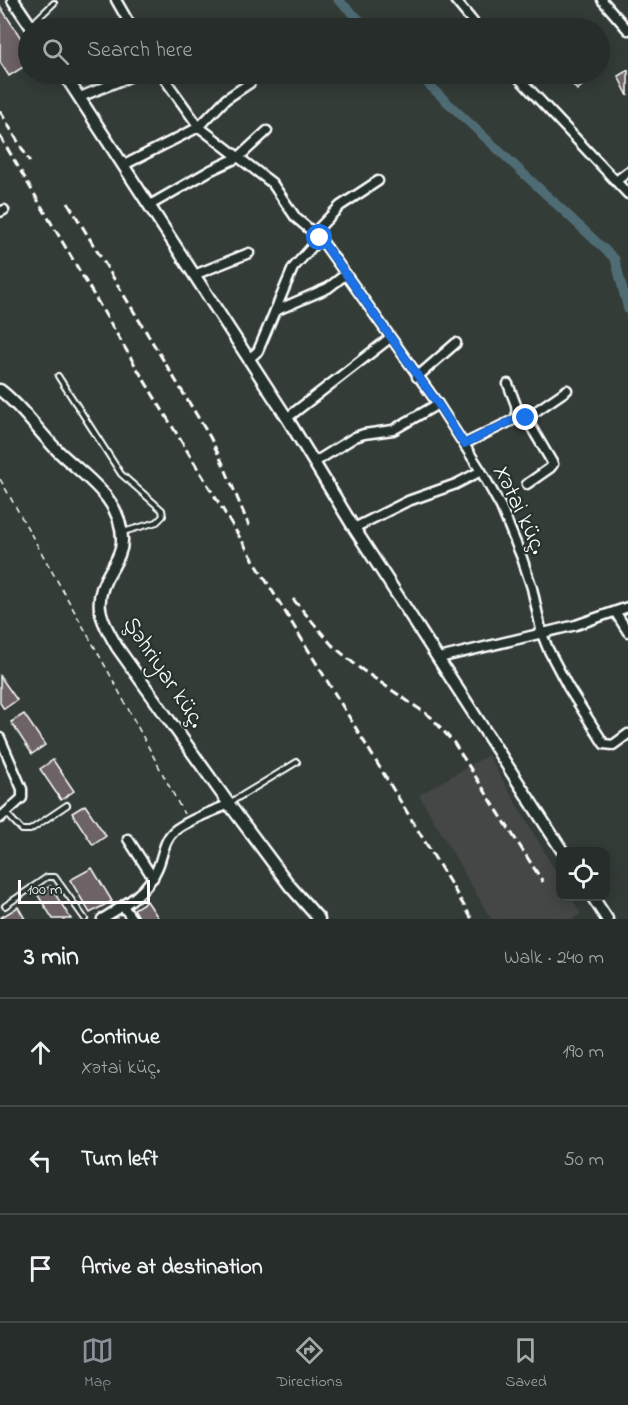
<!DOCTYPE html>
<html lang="en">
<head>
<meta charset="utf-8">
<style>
	:root { --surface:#272d2a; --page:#333936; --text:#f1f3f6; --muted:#a4a8a8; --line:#434947; --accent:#8c9099 }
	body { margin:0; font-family:"Indie Flower",sans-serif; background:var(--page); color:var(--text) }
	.controls { position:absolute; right:18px; bottom:18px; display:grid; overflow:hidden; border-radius:12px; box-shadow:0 3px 15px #0003 }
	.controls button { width:54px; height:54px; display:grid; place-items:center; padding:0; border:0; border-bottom:2px solid var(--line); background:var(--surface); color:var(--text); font:30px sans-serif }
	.scale { position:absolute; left:18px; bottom:15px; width:132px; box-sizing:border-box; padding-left:6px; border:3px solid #fff; border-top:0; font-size:16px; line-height:21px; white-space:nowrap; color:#fff; -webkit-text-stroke:4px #26332d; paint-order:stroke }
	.stop { position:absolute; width:18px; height:18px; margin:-14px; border:4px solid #1a73e8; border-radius:50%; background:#fff }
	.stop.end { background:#1a73e8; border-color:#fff; box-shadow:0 2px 6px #0008 }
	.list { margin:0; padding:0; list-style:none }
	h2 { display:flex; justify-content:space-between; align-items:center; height:78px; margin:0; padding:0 24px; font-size:26px }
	h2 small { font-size:20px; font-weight:400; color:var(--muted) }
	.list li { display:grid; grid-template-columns:39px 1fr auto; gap:18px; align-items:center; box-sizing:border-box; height:108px; padding:0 24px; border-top:2px solid var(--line) }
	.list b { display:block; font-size:22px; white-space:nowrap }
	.list p { margin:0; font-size:20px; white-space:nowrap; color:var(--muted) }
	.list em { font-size:20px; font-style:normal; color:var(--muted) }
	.icon { flex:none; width:33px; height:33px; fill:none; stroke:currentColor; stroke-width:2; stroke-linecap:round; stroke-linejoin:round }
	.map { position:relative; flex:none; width:628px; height:919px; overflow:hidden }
	.search { position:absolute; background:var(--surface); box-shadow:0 3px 15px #0003; left:18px; right:18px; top:18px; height:66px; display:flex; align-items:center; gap:15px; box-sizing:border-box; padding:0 21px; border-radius:33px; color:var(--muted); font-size:22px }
	.sheet { height:402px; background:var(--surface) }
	nav { display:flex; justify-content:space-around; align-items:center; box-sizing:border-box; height:84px; border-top:2px solid var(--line); background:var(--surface); font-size:16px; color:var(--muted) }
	nav a { display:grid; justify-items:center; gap:3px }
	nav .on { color:var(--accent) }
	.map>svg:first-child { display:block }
	.built { fill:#454746 }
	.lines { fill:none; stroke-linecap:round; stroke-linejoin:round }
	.canal { stroke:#4f6c75; stroke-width:9 }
	.building { fill:#6d6265; stroke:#fff; stroke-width:1.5 }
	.lane-casing { stroke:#fff; stroke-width:8 }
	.street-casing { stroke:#fff; stroke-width:13 }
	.secondary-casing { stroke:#fff; stroke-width:15 }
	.path { stroke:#fff; stroke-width:1.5; stroke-dasharray:6 4.5; stroke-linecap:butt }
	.lane { stroke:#26332d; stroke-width:4 }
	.street { stroke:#26332d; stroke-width:8 }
	.secondary { stroke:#26332d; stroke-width:10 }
	.rail { stroke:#fff; stroke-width:3; stroke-dasharray:9 4.5; stroke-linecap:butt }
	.route { stroke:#1a73e8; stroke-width:8 }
	.labels { text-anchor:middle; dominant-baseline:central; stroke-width:4.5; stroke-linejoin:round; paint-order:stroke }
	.street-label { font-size:24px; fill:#fff; stroke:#26332d }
</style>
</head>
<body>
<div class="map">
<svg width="628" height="919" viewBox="0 0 628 919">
	<rect width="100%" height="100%" fill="#343c38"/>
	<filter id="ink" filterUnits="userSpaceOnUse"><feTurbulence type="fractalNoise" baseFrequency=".0167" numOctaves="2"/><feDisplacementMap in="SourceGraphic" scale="12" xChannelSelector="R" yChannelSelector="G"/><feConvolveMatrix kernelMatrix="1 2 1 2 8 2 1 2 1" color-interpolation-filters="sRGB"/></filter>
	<g filter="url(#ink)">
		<!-- built -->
		<polygon class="built" points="488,755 560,879 560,896 571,897 581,914 572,919 491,919 419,795"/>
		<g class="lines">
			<!-- canal -->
			<g class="canal">
				<polyline points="338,0 369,28"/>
				<polyline points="417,74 615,259 628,310"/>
			</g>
		</g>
		<!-- building -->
		<g class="building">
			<polygon points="0,6 28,49 28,64 9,76 0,62"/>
			<polygon points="628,70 628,96 618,76"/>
			<polygon points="564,74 580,74 587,82 577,90"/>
			<polygon points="0,676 17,700 4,709 0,703"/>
			<polygon points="24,714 45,745 32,754 11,722"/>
			<polygon points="53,760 74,791 61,800 40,769"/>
			<polygon points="85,805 106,836 93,845 72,813"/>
			<polygon points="92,868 112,901 90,913 70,880"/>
			<polygon points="50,886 71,919 53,919 37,894"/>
			<polygon points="147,901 159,919 140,919 134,909"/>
			<polygon points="18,907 25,919 0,919 0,918"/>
		</g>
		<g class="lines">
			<!-- lane casing -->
			<g class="lane-casing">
				<g id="lane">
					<polyline points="31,25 54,3"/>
					<polyline points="58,376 121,474 162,510 163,516 157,522 123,532"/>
					<polyline points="231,802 297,762"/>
					<polyline points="7,814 22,830 30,830 67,805"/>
					<polyline points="5,906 47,877 55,877 85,919"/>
				</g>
			</g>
			<!-- street casing -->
			<g class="street-casing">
				<g id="street">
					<polyline points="116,0 132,28"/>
					<polyline points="455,0 478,28"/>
					<polyline points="602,0 628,30"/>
					<polyline points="161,74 199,127 272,183 296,218 320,238 438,404 481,471 501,507 522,558 532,588 542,634 548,649 568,687 604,744 613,745 628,734"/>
					<polyline points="515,74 628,194"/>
					<polyline points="80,97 137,74"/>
					<polyline points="124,165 199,127 226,99 250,83"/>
					<polyline points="616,181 628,172"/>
					<polyline points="150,205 211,170 239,157 267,131"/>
					<polyline points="0,212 4,210"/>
					<polyline points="314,233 340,206 378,181"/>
					<polyline points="194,275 249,253"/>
					<polyline points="275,311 328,288 346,274"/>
					<polyline points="249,359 258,351 293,268 320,238"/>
					<polyline points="417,377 456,343"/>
					<polyline points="508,384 516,405 517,418"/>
					<polyline points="287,418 390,338"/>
					<polyline points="526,418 567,390"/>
					<polyline points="464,444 517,418 526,418 553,464 550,468 527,484"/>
					<polyline points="315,462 355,437 364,434 393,430 438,404"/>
					<polyline points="354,528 408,501 456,484 481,471"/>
					<polyline points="616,613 628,632"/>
					<polyline points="439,658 576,625 628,607"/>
					<polyline points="0,738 22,789 22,798 0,818"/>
					<polyline points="128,839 153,878"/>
					<polyline points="123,906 132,919"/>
					<path d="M 102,919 C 123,906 147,893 157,869 C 163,857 163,841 174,831 C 189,819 212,812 229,804"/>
				</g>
			</g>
			<!-- secondary casing -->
			<g class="secondary-casing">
				<g id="secondary">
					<polyline points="13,0 32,28"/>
					<polyline points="64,74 287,418 354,528 563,852"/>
					<path d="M 0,390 C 21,406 35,427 54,447 C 80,474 123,497 122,541 C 122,552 116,561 111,570 C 91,602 100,617 117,647 L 229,804 L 290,886 L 319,919"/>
					<polyline points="592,896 607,919"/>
				</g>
			</g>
			<!-- path -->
			<polyline class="path" points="0,479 108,671 184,814"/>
			<!-- lane -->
			<use href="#lane" class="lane"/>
			<!-- street -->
			<use href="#street" class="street"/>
			<!-- secondary -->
			<use href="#secondary" class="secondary"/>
			<!-- rail -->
			<g class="rail">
				<polyline points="0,111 30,162"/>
				<polyline points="0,136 141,375 472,919"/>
				<polyline points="68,203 210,437 224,466 249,526"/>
				<polyline points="293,599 332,645 358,667 431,717 454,743 543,882"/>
			</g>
		</g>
	</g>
	<g class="lines" filter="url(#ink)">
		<!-- route -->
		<polyline class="route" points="320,238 438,404 464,444 517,418 526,418"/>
	</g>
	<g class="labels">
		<!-- street labels -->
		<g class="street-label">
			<text transform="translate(519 510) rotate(65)">Xətai küç.</text>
			<text transform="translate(163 673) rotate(56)">Şəhriyar küç.</text>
		</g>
	</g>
</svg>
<div class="controls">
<button><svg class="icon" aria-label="locate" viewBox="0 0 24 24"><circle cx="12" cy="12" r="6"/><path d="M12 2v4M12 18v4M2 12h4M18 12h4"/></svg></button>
</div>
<div class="scale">100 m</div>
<div class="stop" style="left:320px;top:238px"></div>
<div class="stop end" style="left:526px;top:418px"></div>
<div class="search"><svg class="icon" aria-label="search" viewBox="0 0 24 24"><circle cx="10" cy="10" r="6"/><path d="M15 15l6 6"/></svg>Search here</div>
</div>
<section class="sheet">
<h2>3 min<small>Walk · 240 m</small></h2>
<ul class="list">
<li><svg class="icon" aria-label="ahead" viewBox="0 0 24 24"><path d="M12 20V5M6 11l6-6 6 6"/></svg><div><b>Continue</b><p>Xətai küç.</p></div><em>190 m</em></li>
<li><svg class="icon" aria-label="left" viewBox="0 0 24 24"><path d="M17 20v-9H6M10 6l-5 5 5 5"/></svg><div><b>Turn left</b></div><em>50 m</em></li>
<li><svg class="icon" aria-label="arrive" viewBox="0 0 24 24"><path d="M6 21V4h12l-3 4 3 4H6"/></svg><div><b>Arrive at destination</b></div></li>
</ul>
</section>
<nav>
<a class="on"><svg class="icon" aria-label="map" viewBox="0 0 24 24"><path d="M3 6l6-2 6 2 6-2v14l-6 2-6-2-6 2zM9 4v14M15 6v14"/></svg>Map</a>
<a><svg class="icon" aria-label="directions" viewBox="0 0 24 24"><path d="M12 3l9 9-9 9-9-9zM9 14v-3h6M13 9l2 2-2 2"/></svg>Directions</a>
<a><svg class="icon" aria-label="saved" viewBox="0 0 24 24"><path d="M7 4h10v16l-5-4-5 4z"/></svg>Saved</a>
</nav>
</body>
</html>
